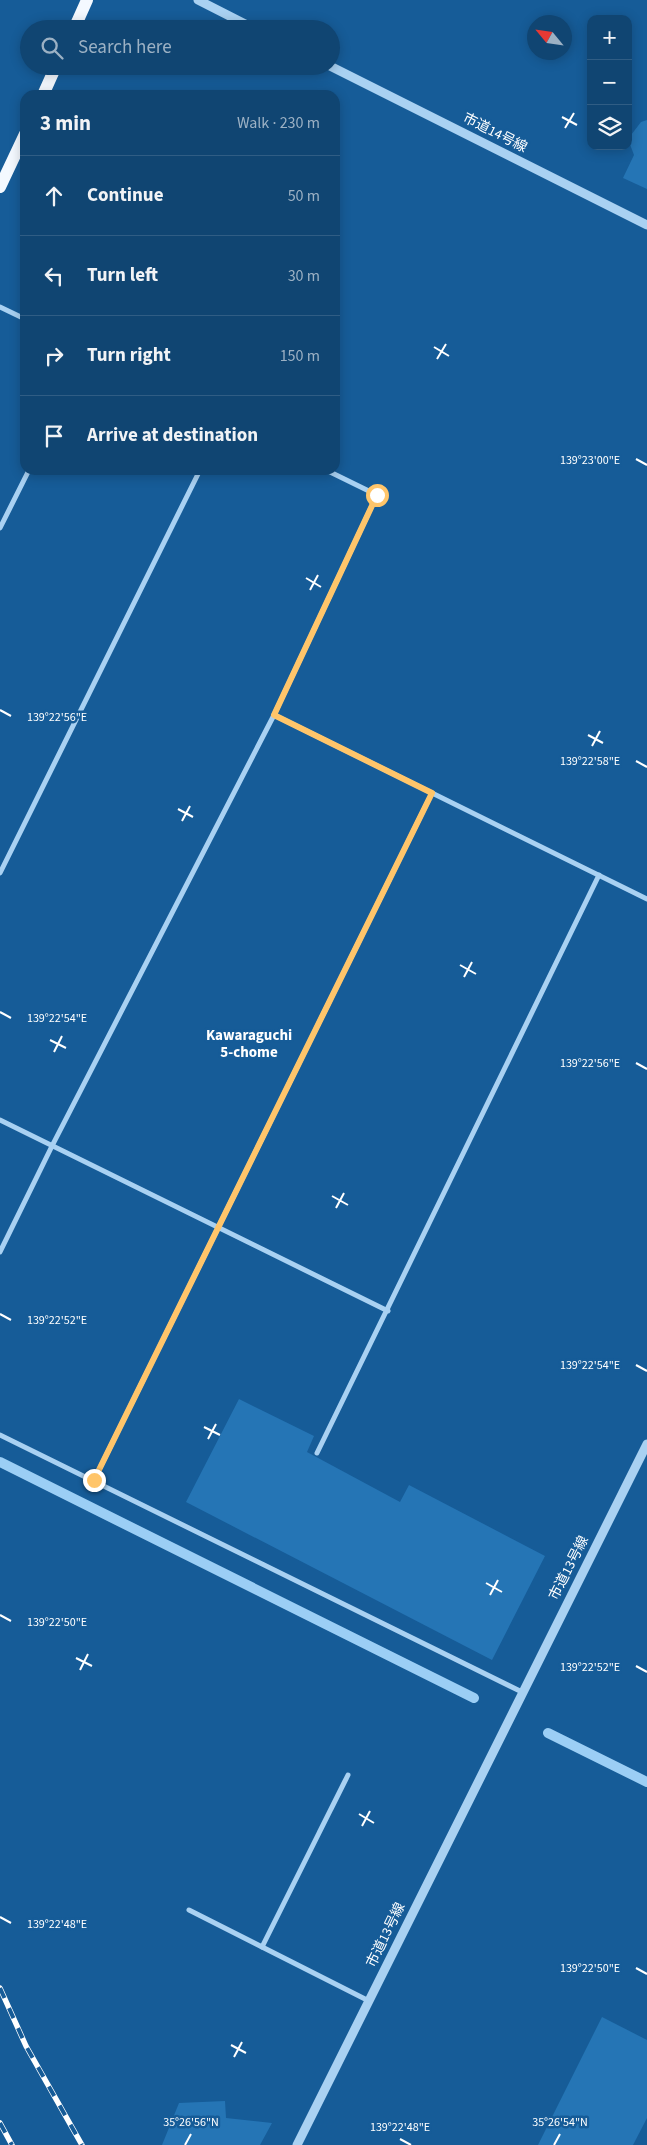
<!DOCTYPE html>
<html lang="en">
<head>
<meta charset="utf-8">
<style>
	:root { --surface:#104572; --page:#194c77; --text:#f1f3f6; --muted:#9cb1c4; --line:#305d84 }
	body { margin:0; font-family:"Source Sans 3","Noto Sans JP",sans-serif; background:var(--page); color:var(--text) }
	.controls { position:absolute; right:15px; top:15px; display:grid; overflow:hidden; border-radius:10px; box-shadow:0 2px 12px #0003 }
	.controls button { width:45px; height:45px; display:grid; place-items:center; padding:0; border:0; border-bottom:1px solid var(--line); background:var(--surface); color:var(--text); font:25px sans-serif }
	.compass { position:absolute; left:527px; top:15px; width:45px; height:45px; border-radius:50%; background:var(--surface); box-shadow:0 2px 12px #0003; rotate:299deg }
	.stop { position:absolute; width:15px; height:15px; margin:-11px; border:4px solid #ffc56a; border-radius:50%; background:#fff }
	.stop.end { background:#ffc56a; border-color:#fff; box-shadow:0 1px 5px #0008 }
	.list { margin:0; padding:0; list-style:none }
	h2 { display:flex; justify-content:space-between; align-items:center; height:65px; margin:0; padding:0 20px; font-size:21px }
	h2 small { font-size:16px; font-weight:400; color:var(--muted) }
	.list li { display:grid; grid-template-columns:32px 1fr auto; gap:15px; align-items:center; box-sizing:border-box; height:80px; padding:0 20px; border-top:1px solid var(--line) }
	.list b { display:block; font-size:19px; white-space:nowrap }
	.list em { font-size:16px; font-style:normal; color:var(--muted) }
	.icon { flex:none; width:28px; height:28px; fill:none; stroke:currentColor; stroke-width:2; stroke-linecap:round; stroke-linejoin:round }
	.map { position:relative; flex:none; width:647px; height:2145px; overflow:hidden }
	.search { position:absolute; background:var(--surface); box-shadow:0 2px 12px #0003; left:20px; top:20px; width:320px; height:55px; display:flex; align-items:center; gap:12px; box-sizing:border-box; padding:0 18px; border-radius:28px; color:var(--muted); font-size:19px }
	.panel { position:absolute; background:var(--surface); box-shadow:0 2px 12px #0003; left:20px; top:90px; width:320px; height:385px; border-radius:15px }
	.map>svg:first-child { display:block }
	.green { fill:#2575b5 }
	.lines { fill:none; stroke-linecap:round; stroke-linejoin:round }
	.stream { stroke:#9bcef5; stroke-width:10 }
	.minor { stroke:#a9d1f2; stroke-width:5 }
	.tertiary { stroke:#a9d1f2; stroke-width:9 }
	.primary { stroke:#f4f9ff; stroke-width:12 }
	.rail-casing { stroke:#fff; stroke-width:5.5 }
	.rail { stroke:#165c98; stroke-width:4; stroke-dasharray:11; stroke-linecap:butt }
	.route { stroke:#ffc56a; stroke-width:6 }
	.ticks { fill:none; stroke:#fff; stroke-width:2 }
	.labels { text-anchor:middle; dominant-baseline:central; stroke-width:5; stroke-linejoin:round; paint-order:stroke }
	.street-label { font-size:14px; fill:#fff; stroke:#165c98 }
	.neighbourhood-label { font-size:15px; font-weight:bold; fill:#fff; stroke:#165c98 }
	.ticks-label { font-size:12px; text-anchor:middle; fill:#fff; stroke:#165c98; stroke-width:5; stroke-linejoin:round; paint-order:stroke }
</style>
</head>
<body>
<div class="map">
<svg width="647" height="2145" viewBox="0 0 647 2145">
	<rect width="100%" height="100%" fill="#165c98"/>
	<!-- green -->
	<g class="green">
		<polygon points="647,120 647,189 623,178 634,155 628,139 641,122"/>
		<polygon points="239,1399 314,1436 307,1452 400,1502 409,1485 545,1556 492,1660 186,1502"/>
		<polygon points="602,2017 647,2040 647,2118 633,2145 538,2145"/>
		<polygon points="225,2101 226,2118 272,2123 260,2145 162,2145 179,2103"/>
	</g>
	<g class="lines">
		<!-- stream -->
		<g class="stream">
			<polyline points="0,1462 474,1698"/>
			<polyline points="548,1733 647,1782"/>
		</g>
		<!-- minor -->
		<g class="minor">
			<polyline points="0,307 25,319"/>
			<polyline points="0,528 29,470"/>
			<polyline points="274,715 647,899"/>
			<polyline points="0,873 200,470"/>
			<polyline points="0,1120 388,1311"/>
			<polyline points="0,1252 52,1146 274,715 377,495 326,470"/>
			<polyline points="0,1435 522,1692"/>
			<polyline points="317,1453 599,875"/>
			<polyline points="94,1480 432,793"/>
			<polyline points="189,1910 369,2001"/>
			<polyline points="262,1947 348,1775"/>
		</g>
		<!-- tertiary -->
		<g class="tertiary">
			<polyline points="198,0 255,29"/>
			<polyline points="330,66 647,225"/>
			<polyline points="297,2145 647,1444"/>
		</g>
		<!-- primary -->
		<g class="primary">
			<polyline points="74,29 87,0"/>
			<polyline points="43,95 56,66"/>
			<polyline points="0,187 25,134"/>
		</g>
		<!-- rail casing -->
		<g class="rail-casing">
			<g id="rail">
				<polyline points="0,1988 26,2046 82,2145"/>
				<polyline points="0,2123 12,2145"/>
			</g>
		</g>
		<!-- rail -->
		<use href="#rail" class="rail"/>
	</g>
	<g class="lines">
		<!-- route -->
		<polyline class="route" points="94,1480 432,793 274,715 377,495"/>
	</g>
	<!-- ticks -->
	<path class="ticks" d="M 562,117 L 577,125M 565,128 L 574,113M 434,347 L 449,356M 437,359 L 446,344M 636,459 L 647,465M 306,578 L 321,587M 310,590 L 318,575M 0,710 L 11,716M 588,735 L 603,743M 592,746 L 600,731M 636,761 L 647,767M 178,809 L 193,817M 182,821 L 190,806M 460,965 L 476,974M 464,977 L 472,962M 0,1012 L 11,1018M 50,1040 L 66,1048M 54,1052 L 62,1036M 636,1063 L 647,1069M 332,1196 L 348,1205M 336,1208 L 344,1193M 0,1314 L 11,1320M 636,1365 L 647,1371M 204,1427 L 220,1435M 208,1439 L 216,1424M 486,1583 L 502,1592M 490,1595 L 498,1580M 0,1615 L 11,1621M 76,1658 L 92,1666M 636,1666 L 647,1672M 80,1670 L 88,1654M 359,1814 L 374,1823M 362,1826 L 370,1811M 0,1917 L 11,1923M 636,1968 L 647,1974M 231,2045 L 246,2053M 234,2057 L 242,2042M 400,2139 L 411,2145M 185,2145 L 191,2134M 554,2145 L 560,2134"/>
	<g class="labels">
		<!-- street labels -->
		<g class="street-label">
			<text transform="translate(495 133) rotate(27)">市道14号線</text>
			<text transform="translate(569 1568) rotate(-63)">市道13号線</text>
			<text transform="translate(386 1935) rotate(-64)">市道13号線</text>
		</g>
		<!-- neighbourhood labels -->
		<g class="neighbourhood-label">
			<text x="249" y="1035">Kawaraguchi<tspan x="249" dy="17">5-chome</tspan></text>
		</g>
	</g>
	<g class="ticks-label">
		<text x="590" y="464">139°23'00"E</text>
		<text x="57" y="721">139°22'56"E</text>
		<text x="590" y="765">139°22'58"E</text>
		<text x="57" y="1022">139°22'54"E</text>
		<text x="590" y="1067">139°22'56"E</text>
		<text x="57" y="1324">139°22'52"E</text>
		<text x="590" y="1369">139°22'54"E</text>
		<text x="57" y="1626">139°22'50"E</text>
		<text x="590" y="1671">139°22'52"E</text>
		<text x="57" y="1928">139°22'48"E</text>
		<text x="590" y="1972">139°22'50"E</text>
		<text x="191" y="2126">35°26'56"N</text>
		<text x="560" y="2126">35°26'54"N</text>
		<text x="400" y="2131">139°22'48"E</text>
	</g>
</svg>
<div class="controls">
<button>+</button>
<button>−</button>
<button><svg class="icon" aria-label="layers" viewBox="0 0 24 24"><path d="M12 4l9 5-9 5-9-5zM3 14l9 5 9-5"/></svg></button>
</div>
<svg class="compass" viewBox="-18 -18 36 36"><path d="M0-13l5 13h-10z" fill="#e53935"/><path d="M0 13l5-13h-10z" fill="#9cb1c4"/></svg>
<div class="stop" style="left:377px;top:495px"></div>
<div class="stop end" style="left:94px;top:1480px"></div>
<div class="search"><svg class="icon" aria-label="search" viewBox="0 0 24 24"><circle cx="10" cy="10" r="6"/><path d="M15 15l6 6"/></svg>Search here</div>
<section class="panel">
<h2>3 min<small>Walk · 230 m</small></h2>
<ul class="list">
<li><svg class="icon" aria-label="ahead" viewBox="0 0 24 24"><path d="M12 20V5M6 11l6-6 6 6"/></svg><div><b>Continue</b></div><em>50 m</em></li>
<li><svg class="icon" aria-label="left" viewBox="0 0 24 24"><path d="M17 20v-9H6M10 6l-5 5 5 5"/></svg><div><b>Turn left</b></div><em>30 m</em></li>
<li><svg class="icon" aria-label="right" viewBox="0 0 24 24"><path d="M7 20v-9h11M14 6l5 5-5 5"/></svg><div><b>Turn right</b></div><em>150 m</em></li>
<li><svg class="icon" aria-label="arrive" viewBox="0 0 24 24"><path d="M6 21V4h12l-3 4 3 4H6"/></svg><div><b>Arrive at destination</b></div></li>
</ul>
</section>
</div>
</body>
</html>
